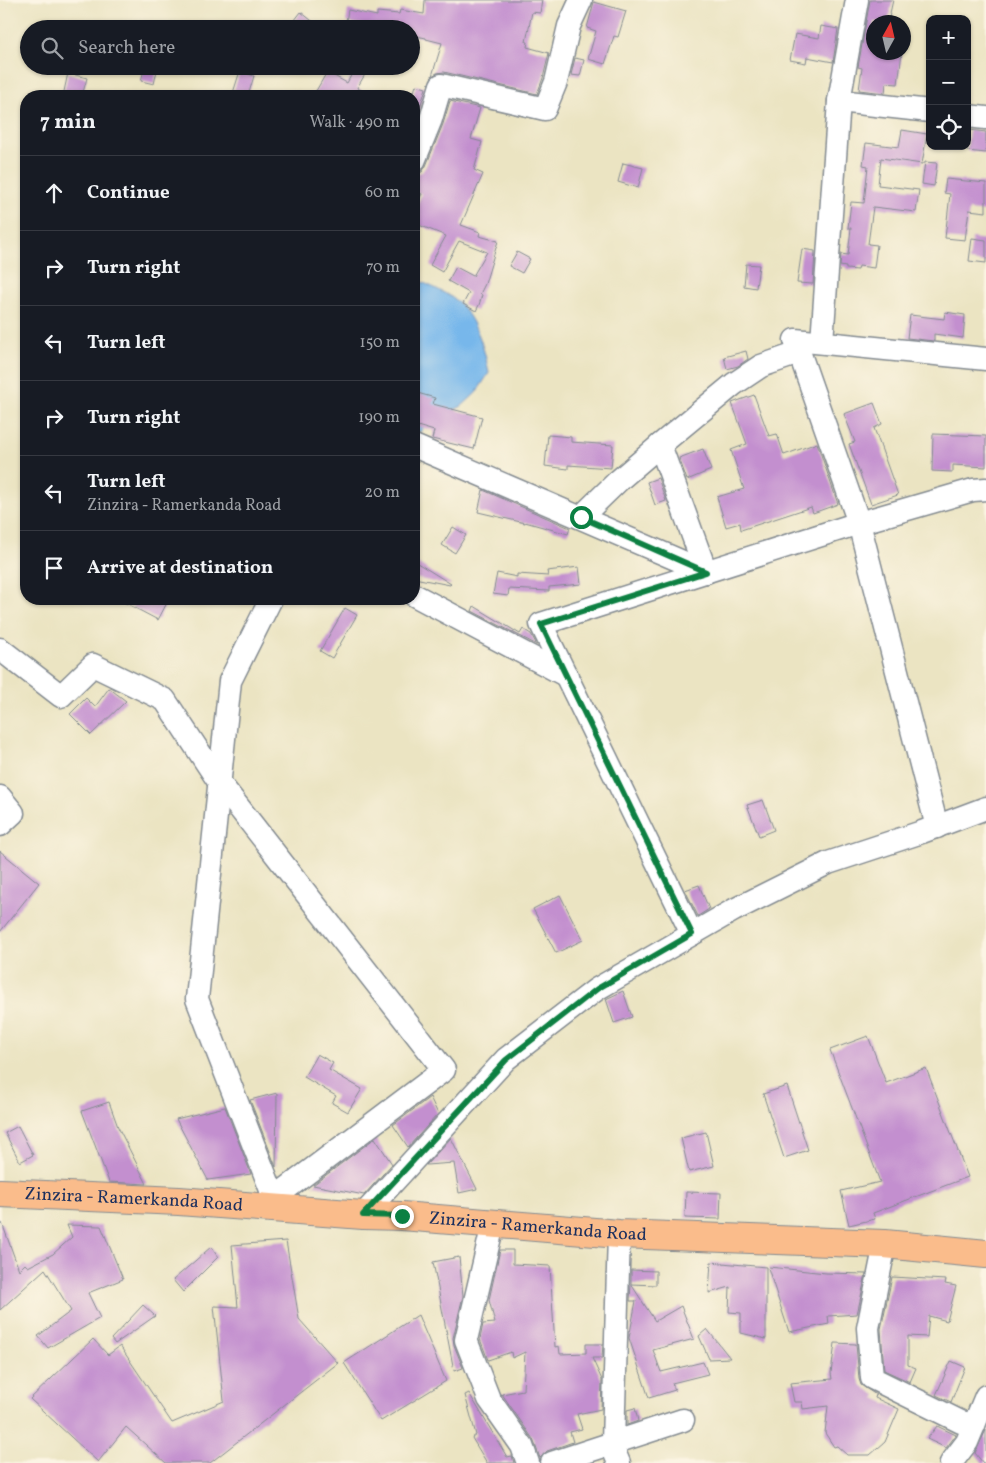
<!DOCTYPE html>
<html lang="en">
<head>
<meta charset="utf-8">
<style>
	:root { --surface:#171b24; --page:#20242c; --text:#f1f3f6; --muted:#9ea1a6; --line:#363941 }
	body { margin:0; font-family:Vollkorn,serif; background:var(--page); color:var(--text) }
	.controls { position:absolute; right:15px; top:15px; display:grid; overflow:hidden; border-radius:10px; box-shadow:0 1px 4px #0004 }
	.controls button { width:45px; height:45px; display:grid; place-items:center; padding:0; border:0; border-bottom:1px solid var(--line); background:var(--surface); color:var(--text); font:25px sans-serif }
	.compass { position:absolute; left:866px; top:15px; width:45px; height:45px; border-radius:50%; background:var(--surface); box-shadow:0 1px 4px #0004; rotate:8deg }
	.stop { position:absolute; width:15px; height:15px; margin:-11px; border:4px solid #0b8043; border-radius:50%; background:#fff }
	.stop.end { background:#0b8043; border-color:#fff; box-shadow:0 1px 5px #0008 }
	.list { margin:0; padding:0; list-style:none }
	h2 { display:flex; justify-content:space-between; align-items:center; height:65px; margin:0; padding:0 20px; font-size:21px }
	h2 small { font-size:16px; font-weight:400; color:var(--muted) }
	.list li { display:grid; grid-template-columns:32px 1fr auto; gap:15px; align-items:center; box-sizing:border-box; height:75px; padding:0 20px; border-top:1px solid var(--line) }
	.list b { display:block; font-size:19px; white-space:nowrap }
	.list p { margin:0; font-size:16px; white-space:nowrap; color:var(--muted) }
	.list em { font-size:16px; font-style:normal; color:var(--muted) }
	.icon { flex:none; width:28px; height:28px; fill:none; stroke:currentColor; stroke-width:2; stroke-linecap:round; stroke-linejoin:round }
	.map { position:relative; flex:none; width:986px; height:1463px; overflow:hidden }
	.search { position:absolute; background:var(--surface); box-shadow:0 1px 4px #0004; left:20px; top:20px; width:400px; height:55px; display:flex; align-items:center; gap:12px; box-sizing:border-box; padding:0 18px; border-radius:28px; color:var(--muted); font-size:19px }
	.panel { position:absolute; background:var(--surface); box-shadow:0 1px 4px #0004; left:20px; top:90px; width:400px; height:515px; border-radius:20px }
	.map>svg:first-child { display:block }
	.water { fill:#77b7eb; stroke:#4973a4 }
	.building { fill:#c38fcf }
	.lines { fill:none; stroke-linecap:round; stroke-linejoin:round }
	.minor-casing { stroke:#838a90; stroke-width:25 }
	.major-casing { stroke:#838a90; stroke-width:30 }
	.minor { stroke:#fff; stroke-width:22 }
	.major { stroke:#fabc8b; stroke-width:28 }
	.route { stroke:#0b8043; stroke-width:6 }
	.labels { text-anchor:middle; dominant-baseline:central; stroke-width:4; stroke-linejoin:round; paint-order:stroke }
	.street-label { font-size:18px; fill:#1b2f5e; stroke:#fcf5e5 }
</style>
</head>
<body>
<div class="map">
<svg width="986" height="1463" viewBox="0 0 986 1463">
	<rect width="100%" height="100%" fill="#fcf5e5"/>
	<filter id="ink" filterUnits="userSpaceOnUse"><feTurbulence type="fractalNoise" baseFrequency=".02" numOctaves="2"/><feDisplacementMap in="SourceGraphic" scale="10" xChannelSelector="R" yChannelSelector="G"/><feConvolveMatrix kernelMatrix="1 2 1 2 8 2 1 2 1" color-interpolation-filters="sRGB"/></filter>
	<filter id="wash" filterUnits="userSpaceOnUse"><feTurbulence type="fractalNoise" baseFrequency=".0096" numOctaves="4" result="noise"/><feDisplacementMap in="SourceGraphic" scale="20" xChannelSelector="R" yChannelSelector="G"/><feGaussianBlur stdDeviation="1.12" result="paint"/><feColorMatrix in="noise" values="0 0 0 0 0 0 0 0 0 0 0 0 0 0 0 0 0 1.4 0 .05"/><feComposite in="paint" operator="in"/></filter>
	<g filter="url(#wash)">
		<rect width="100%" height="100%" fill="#ebe4c2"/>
		<!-- water -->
		<path class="water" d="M 414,279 C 427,284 452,295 461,305 C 478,325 484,348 489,373 L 476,393 L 462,406 L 427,423 L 420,432 L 414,433 Z"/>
		<g id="blocks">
			<!-- building -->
			<g class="building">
				<polygon points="425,0 542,0 540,13 532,12 526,42 528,42 527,47 549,53 543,78 537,94 444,72 437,73 432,76 442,43 426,39 426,38 411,35 411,29 375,29 375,27 346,22 348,10 377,16 377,12 399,14 400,10 424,14"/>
				<polygon points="870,0 893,0 888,22 874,22 874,52 902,52 898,84 886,83 885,93 859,90 862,68 858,67"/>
				<polygon points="594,2 626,11 618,37 614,36 605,64 588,59 596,31 587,28"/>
				<polygon points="301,12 322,29 288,29"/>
				<polygon points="821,26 838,29 833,62 807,57 806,63 790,60 795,34 819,38"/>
				<polygon points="575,58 584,60 580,76 571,75"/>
				<polygon points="145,66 158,66 154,84 141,81"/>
				<polygon points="356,66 370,66 357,88 372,96 313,96 327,72 347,83"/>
				<polygon points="240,71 254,76 248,96 232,96"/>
				<polygon points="68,73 87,78 82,96 63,96"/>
				<polygon points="416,85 426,88 414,127 414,92"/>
				<polygon points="450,101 480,108 471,139 482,142 474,170 483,174 461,225 480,232 479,236 498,241 485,284 480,294 482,295 479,305 476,311 463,304 469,293 448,281 456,267 473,276 487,252 459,241 442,272 430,265 446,236 414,223 414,210 422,194 414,191 414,174 422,172 426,166 443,124"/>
				<polygon points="902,130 927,134 922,164 881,158 878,185 919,190 916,212 873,207 868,244 877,245 874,268 859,266 858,270 846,269 846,267 840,266 841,254 848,255 851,228 848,228 851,202 864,203 868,166 863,165 866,143 899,147"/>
				<polygon points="969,130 986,132 986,153 967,151"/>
				<polygon points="925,162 937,163 934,186 922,184"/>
				<polygon points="623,163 643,168 638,188 618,182"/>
				<polygon points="946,179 986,183 986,212 969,210 965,240 945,238 950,194 944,193"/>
				<polygon points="972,238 986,240 986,263 969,261"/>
				<polygon points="802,249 815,251 813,284 797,283"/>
				<polygon points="517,252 530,259 522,273 509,266"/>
				<polygon points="746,264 759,265 756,288 744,286"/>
				<polygon points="945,312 965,315 963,338 934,334 934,341 907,338 910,315 944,319"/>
				<polygon points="746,351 748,359 738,366 727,369 724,357"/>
				<polygon points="414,392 435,398 433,404 482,417 474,449 432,439 434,431 414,425"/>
				<polygon points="754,395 769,436 777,434 784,455 817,443 838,504 813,513 811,507 741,530 740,523 726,527 717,497 744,489 731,450 747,444 732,403"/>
				<polygon points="874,403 882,424 874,428 898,495 871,504 849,444 855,442 844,414"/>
				<polygon points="933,434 986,436 986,467 953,465 953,472 932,471"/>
				<polygon points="548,435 571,437 571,442 613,445 611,468 568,465 568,469 545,466"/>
				<polygon points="703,449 711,470 687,480 679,458"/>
				<polygon points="658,478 666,501 655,505 647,482"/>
				<polygon points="483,490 570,528 568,534 525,522 525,523 478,512"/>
				<polygon points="453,527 466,535 455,553 442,545"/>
				<polygon points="414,561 451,584 450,585 414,578"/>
				<polygon points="579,567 581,584 549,587 549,591 509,589 508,596 493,594 497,573 517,577 517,574 548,576 547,571"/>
				<polygon points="118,599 169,599 158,620"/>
				<polygon points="474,606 520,634 523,629 531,634 537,645 472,611"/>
				<polygon points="345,608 357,615 332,658 320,651"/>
				<polygon points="109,688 126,701 91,735 70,714 86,698 95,707"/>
				<polygon points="763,800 774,830 759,836 747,805"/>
				<polygon points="0,851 39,883 0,932"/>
				<polygon points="699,885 709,909 698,916 685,890"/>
				<polygon points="560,895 583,940 556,953 533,909"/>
				<polygon points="623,991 632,1017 614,1023 606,999"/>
				<polygon points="868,1036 886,1083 926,1068 968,1177 873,1213 875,1219 849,1225 841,1191 880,1182 830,1050"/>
				<polygon points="317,1054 333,1063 329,1070 362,1089 348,1112 332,1103 336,1096 304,1077"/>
				<polygon points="787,1086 808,1150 784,1158 763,1094"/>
				<polygon points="277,1093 276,1167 250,1100"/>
				<polygon points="430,1097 438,1114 408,1147 393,1125"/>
				<polygon points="109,1102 118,1127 147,1184 109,1182 82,1111"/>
				<polygon points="225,1107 251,1174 208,1180 176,1119"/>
				<polygon points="18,1126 33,1155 20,1162 5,1133"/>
				<polygon points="706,1132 714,1166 689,1172 681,1138"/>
				<polygon points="375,1138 392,1164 364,1195 313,1185"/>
				<polygon points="451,1138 457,1150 477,1189 459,1193 454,1163 426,1165"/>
				<polygon points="686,1192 721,1193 720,1219 685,1218"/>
				<polygon points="0,1223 2,1223 19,1270 25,1264 28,1267 53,1254 72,1237 67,1225 101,1226 123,1279 88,1293 100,1318 48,1348 38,1336 71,1311 45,1269 0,1310"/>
				<polygon points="286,1241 299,1319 338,1363 210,1463 166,1463 126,1427 98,1462 30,1399 93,1339 108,1355 120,1346 172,1423 224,1401 214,1306 238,1307 232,1245"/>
				<polygon points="211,1247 218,1257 183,1292 173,1280"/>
				<polygon points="500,1250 513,1250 513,1264 550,1266 555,1347 559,1346 560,1354 586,1353 586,1344 603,1344 602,1358 592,1358 602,1380 601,1409 577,1414 582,1429 570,1432 573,1442 547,1451 540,1458 533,1439 502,1394 523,1390 525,1352 512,1358 511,1352 488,1360 480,1339 483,1324 495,1323 489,1300"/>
				<polygon points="459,1257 463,1296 453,1338 454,1345 463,1368 454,1371 433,1262"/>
				<polygon points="711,1262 766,1267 766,1339 741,1333 741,1313 729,1312 730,1287 709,1293"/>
				<polygon points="769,1267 826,1273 866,1274 857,1314 828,1316 829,1324 789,1332 768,1268"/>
				<polygon points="631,1270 656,1271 656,1285 631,1284"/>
				<polygon points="892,1277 946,1280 945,1284 956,1286 947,1321 929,1316 927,1337 908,1336 908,1365 916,1368 910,1382 884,1370 881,1329"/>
				<polygon points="631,1284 655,1321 681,1306 694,1339 653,1350 661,1372 703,1362 708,1374 672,1383 675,1390 649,1398 629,1338 636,1301 630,1301"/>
				<polygon points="143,1305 155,1316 115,1344 111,1339"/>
				<polygon points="418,1315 446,1381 381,1421 344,1363"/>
				<polygon points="707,1329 730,1358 709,1359 699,1336"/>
				<polygon points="835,1343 856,1344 859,1379 861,1385 876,1395 875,1398 899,1409 885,1442 870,1455 847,1455 837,1446 834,1447 825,1433 828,1406 803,1409 802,1402 794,1402 790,1383 832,1379 831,1373"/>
				<polygon points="951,1361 965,1367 951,1402 936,1395"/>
				<polygon points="469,1393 507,1457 512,1456 514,1463 487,1463 472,1438 476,1435 465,1395"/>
				<polygon points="635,1408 638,1421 627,1425 627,1410"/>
				<polygon points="937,1426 956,1435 946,1448 927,1439"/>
				<polygon points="986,1430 986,1463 983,1463 975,1453"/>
			</g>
		</g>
	</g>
	<g filter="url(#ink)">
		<use href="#blocks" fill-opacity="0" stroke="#838a90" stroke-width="1"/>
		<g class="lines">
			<!-- minor casing -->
			<g class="minor-casing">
				<g id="minor">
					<polyline points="839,101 930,111"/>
					<polyline points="967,116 986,118"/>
					<polyline points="414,161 431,119 441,85 545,109 556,82 569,26 581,0"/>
					<polyline points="822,342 839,101 857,0"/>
					<polyline points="414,446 706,572"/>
					<polyline points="581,517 618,481 660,445"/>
					<polyline points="706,572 660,445 734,384 761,366 799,353"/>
					<polyline points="414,595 567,676"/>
					<polyline points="271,599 230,681 197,999 278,1208"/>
					<polyline points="0,649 61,696 93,665 165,700 219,782 444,1070 274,1198"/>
					<polyline points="0,797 13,813 0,825"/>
					<polyline points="937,827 859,523 795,340 986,359"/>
					<polyline points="692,934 541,624 859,523 973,490 986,489"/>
					<polyline points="363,1215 506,1059 597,989 734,910 828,863 922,832 986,808"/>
					<polyline points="493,1224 466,1340 489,1399 522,1446 528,1463"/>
					<polyline points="885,1244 868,1328 872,1378 961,1422 974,1425"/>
					<polyline points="552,1463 683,1420"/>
					<polyline points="619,1463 614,1451 613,1442 619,1234"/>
					<polyline points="951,1463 967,1442 986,1396"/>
				</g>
			</g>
			<!-- major casing -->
			<g class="major-casing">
				<g id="major">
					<path id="s1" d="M 0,1193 L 179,1201 L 363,1215 L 402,1216 L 619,1234 L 885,1244 L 986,1254"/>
				</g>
			</g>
			<!-- minor -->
			<use href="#minor" class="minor"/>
			<!-- major -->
			<use href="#major" class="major"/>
		</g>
	</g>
	<g class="lines" filter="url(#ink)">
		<!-- route -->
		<polyline class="route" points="402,1216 363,1215 506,1060 597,989 692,934 541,624 706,572 581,517"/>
	</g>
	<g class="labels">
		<!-- street labels -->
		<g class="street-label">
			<text stroke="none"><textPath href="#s1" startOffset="134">Zinzira - Ramerkanda Road</textPath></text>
			<text stroke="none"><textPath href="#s1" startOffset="539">Zinzira - Ramerkanda Road</textPath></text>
		</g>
	</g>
</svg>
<div class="controls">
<button>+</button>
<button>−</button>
<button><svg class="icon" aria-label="locate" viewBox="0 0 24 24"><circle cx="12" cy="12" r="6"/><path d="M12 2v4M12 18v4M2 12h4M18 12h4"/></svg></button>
</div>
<svg class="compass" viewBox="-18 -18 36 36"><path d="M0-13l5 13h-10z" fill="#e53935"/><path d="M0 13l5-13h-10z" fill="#9ea1a6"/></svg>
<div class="stop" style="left:581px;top:517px"></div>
<div class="stop end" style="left:402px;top:1216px"></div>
<div class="search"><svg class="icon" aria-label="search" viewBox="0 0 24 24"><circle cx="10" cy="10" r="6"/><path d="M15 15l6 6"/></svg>Search here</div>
<section class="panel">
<h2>7 min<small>Walk · 490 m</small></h2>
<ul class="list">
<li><svg class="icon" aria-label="ahead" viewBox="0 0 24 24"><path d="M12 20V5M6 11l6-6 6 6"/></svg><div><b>Continue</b></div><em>60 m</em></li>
<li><svg class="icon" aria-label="right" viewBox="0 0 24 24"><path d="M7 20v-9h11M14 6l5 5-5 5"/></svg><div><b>Turn right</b></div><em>70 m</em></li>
<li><svg class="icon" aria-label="left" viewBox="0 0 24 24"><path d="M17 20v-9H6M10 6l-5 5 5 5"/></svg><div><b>Turn left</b></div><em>150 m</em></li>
<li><svg class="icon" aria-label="right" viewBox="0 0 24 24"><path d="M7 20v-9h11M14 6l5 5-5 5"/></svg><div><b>Turn right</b></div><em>190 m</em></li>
<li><svg class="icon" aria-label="left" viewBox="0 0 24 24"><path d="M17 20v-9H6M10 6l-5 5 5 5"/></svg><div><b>Turn left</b><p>Zinzira - Ramerkanda Road</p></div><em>20 m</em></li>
<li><svg class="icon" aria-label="arrive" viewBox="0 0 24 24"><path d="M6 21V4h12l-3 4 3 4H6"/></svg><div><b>Arrive at destination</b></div></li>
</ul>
</section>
</div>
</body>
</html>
